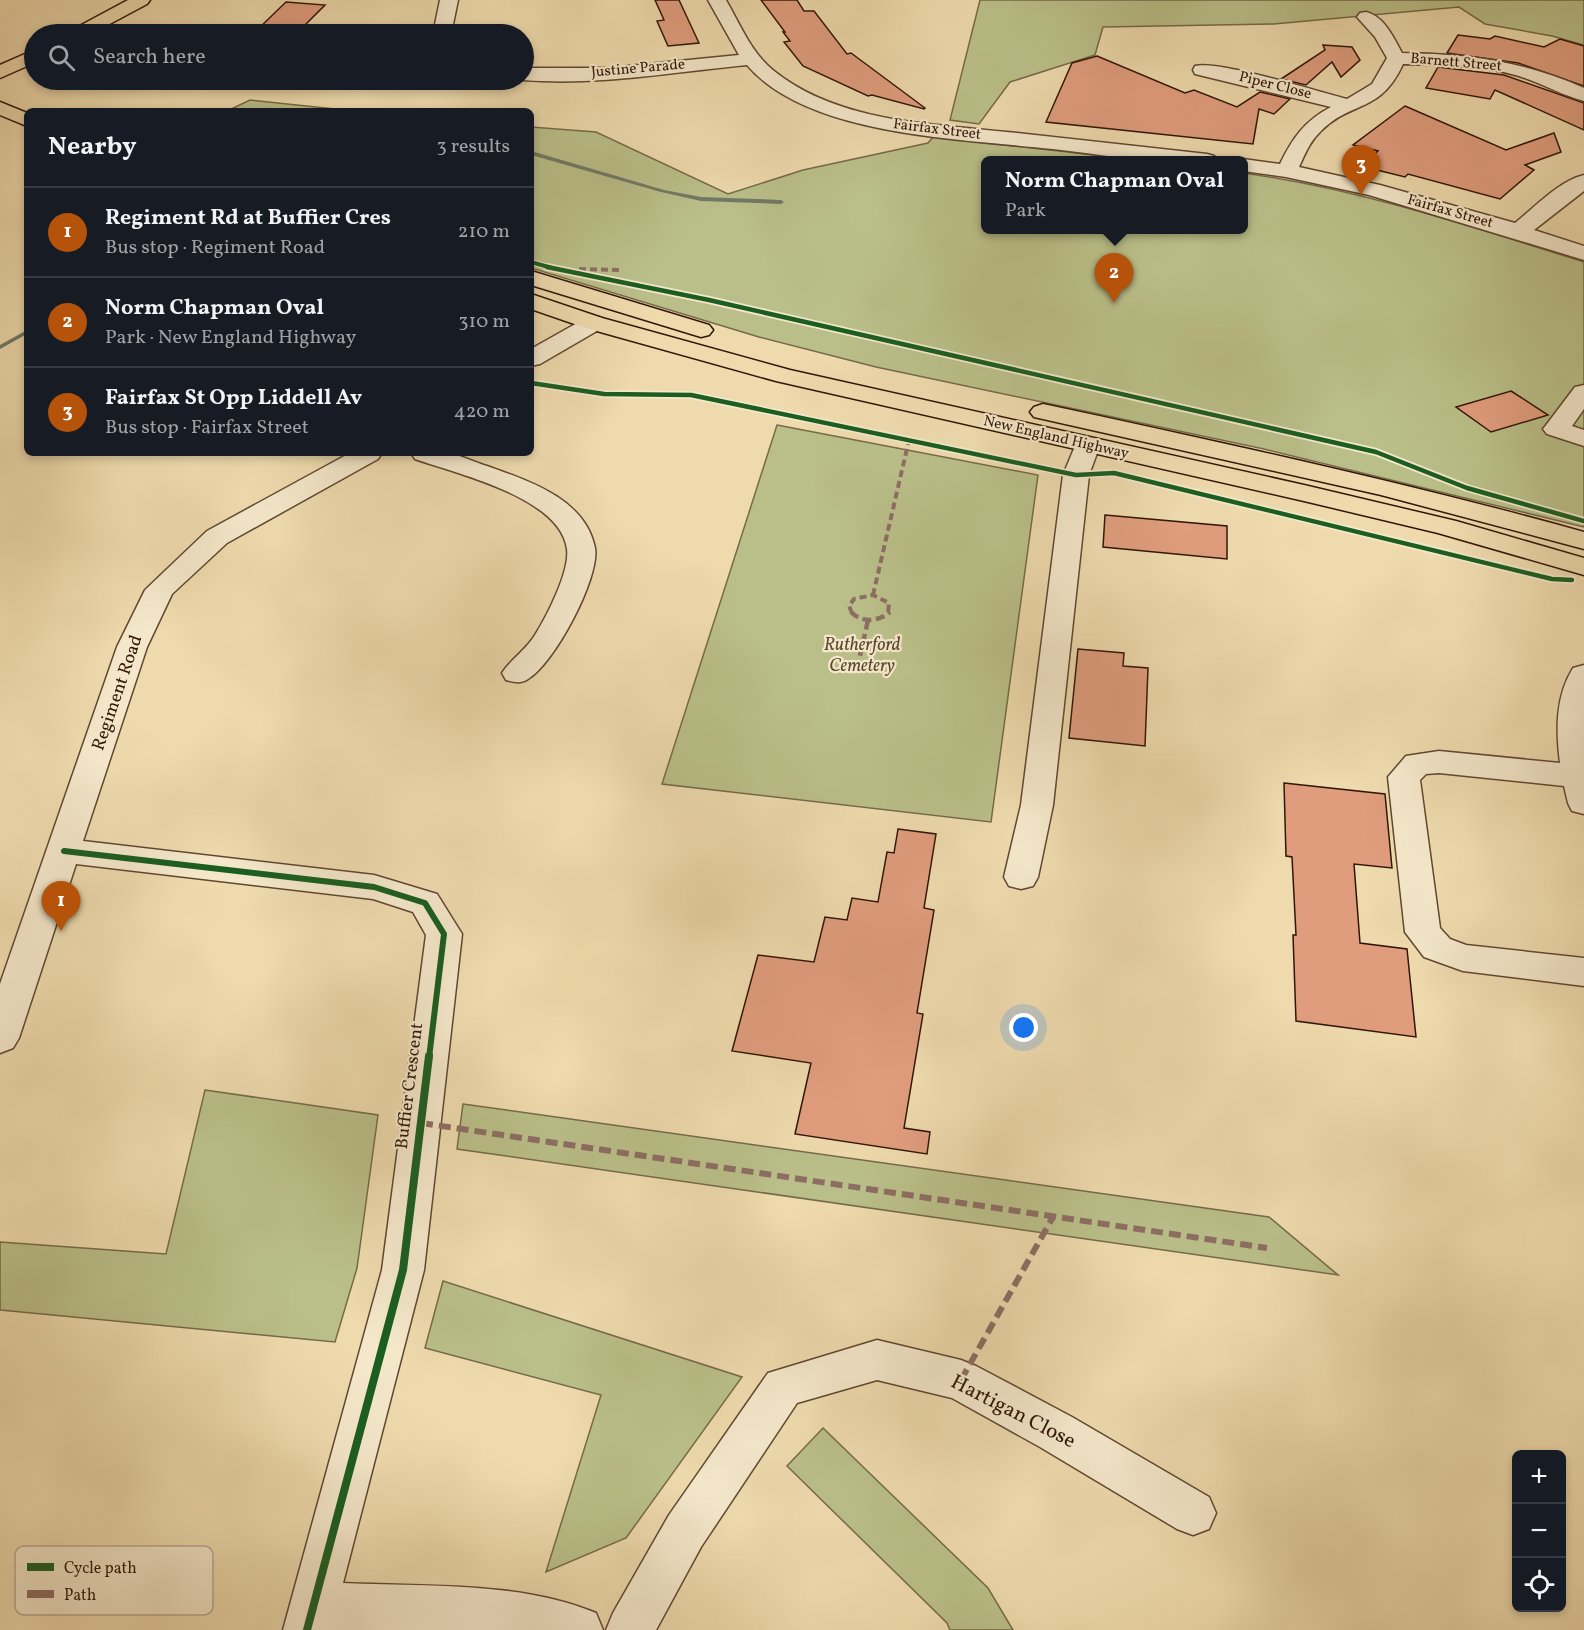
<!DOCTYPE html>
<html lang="en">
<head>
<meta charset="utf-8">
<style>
	:root { --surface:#171b24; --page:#20242c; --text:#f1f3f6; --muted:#9ea1a6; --line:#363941; --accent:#b45309 }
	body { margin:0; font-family:Vollkorn,serif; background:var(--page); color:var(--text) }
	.controls { position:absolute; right:18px; bottom:18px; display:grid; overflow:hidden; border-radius:9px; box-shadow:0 3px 9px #0003 }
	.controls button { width:54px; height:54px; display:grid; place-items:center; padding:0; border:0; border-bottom:2px solid var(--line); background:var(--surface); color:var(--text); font:30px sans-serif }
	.you { position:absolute; left:1024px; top:1028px; width:21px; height:21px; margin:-15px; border:4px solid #fff; border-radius:50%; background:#1a73e8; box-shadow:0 0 0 9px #1a73e833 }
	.badge { display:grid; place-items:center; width:39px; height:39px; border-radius:50%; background:var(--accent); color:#fff; font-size:20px; font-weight:700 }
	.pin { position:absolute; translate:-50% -50px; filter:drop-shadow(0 2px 3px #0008) }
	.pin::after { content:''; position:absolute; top:32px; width:21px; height:18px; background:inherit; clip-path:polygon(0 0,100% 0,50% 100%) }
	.popup { position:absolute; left:981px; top:156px; width:267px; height:78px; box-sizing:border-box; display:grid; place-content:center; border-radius:9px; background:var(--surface); filter:drop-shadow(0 2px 4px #0005); font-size:20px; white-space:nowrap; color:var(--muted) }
	.popup b { font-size:22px; color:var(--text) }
	.popup::after { content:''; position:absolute; left:50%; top:100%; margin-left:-12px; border:12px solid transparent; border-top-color:var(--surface) }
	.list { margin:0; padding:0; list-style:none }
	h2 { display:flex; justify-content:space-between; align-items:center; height:78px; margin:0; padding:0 24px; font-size:26px }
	h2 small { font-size:20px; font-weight:400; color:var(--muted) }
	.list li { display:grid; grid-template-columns:39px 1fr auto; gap:18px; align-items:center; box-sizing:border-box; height:90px; padding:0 24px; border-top:2px solid var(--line) }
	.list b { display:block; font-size:22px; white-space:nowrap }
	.list p { margin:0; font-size:20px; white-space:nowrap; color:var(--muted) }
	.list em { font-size:20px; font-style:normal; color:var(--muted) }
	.icon { flex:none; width:33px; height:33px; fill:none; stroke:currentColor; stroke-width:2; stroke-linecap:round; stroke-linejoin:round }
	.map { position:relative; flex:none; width:1584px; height:1630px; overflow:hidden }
	.search { position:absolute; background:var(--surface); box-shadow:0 3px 9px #0003; left:24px; top:24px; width:510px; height:66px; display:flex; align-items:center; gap:15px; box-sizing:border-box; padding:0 21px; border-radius:33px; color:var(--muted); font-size:22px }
	.panel { position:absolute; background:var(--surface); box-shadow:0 3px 9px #0003; left:24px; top:108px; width:510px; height:348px; border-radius:9px }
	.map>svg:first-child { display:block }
	.green { fill:#babf89; stroke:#766a48; stroke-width:1.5 }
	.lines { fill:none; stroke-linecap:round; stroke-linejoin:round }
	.stream { fill:#717965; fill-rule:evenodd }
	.building { fill:#e09d7e; stroke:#311607; stroke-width:1.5 }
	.minor-casing { stroke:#604730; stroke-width:3 }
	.major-casing { stroke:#311607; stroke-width:3 }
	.highway-casing { stroke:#311607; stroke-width:3 }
	.minor { fill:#f4e7ca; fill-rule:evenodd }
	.major { fill:#eedaad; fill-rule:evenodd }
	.highway { fill:#eedaad; fill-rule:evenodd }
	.quiet-far2 { stroke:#8d6e63; stroke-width:4; stroke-dasharray:7 4; stroke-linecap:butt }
	.quiet-far1 { stroke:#8d6e63; stroke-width:4.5; stroke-dasharray:9 4.5; stroke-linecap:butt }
	.quiet { stroke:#8d6e63; stroke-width:6; stroke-dasharray:12 6; stroke-linecap:butt }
	.cycleway-far3-casing { stroke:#f4e7ca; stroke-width:6 }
	.cycleway-far2-casing { stroke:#f4e7ca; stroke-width:8 }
	.cycleway-far1-casing { stroke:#f4e7ca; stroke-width:10 }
	.cycleway-casing { stroke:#f4e7ca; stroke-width:11 }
	.cycleway-far3 { stroke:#1b5e20; stroke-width:4 }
	.cycleway-far2 { stroke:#1b5e20; stroke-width:4.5 }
	.cycleway-far1 { stroke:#1b5e20; stroke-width:6 }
	.cycleway { stroke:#1b5e20; stroke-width:8 }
	.labels { text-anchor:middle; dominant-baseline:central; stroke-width:4.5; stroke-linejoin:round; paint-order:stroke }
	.far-street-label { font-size:15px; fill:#311607; stroke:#f4e7ca }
	.park-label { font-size:18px; font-style:italic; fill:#5a492e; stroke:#f4e7ca }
	.street-label { font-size:18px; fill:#311607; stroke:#f4e7ca }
	.near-street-label { font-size:21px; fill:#311607; stroke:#f4e7ca }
	.key { fill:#f4e7ca; stroke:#baa890; stroke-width:1.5 }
	.key-label { font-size:16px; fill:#311607 }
</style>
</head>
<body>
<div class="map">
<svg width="1584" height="1630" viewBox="0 0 1584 1630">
	<rect width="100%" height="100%" fill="#eedaad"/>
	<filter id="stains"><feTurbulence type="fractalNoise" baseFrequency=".00333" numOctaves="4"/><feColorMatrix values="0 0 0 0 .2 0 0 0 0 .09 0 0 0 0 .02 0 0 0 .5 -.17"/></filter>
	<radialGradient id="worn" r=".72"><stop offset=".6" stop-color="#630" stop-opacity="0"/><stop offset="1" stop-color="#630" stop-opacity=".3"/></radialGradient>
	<!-- green -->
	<g class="green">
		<polygon points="980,0 1584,0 1584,45 1552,36 1485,24 1459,7 1274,24 1103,27 1095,55 1010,82 979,124 950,120"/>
		<polygon points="250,100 354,111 227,111"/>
		<path d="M 531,127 L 596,132 L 728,194 L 803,170 L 928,143 L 933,137 L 1140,160 L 985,160 L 985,230 L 1243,230 L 1243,173 C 1360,189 1472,227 1584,262 L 1584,527 L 1264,449 L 876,367 L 759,337 L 531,268 Z"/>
		<polygon points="777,425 1038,475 991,822 662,784"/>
		<polygon points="205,1090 378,1115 357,1268 335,1342 0,1310 0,1242 166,1254"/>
		<polygon points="463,1104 1269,1217 1338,1275 457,1149"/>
		<polygon points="443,1281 742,1377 626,1538 546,1572 601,1395 425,1348"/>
		<polygon points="823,1428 988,1588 1013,1630 950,1630 947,1623 787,1466"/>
	</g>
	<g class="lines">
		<!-- stream -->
		<g class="stream">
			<polygon points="531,151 664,190 701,197 781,200 784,202 781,204 701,201 661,192 531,155"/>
			<polygon points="27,330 27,334 0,349 0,345"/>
		</g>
	</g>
	<!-- building -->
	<g class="building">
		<polygon points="655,0 679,0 699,43 668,46 657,21 664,20"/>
		<polygon points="761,0 797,0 804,11 814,11 847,54 851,53 925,108 924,109 872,95 868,96 803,66 784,42 790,41 783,32 785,32"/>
		<polygon points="286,2 325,5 298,32 257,30"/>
		<polygon points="1458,35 1490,39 1495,36 1544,47 1560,39 1584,46 1584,86 1518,63 1447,53"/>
		<polygon points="1323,45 1352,47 1360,60 1341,77 1332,62 1306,85 1281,79 1325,50"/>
		<polygon points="1097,56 1185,93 1194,90 1237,107 1260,92 1290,99 1274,114 1259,109 1253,144 1046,122 1072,63"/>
		<polygon points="1438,67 1504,75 1584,103 1584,130 1495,90 1490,99 1426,88"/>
		<polygon points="1405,106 1506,150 1554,133 1561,152 1525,165 1534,170 1500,199 1408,174 1405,177 1361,166 1378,151 1353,145"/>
		<polygon points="1511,391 1548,415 1491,432 1456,407"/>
		<polygon points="1105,515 1227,526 1227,559 1103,547"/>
		<polygon points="1078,649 1124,653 1123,666 1148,668 1145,746 1069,738"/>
		<polygon points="1284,783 1385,794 1392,868 1354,864 1360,943 1407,949 1416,1037 1296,1021 1293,935 1296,935 1292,857 1286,856"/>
		<polygon points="898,829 936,834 924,908 934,910 917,1013 923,1014 904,1128 930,1132 927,1154 795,1134 811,1063 732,1051 758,955 814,962 825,917 847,920 852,898 878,902 887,852 894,853"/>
	</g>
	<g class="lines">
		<!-- minor casing -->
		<g class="minor-casing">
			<g id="minor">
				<polygon points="440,0 458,0 451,34 433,34"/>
				<path d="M 708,0 L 726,0 C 740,24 751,53 774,71 C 840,124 937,124 1017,133 C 1081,140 1144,147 1207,154 L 1214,156 L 1217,160 C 1164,166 1107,155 1053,149 C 965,139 808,137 747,65 C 673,72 598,86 523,80 L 524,68 L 608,68 L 739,55 Z"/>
				<path d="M 1366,12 C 1384,16 1394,38 1402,53 C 1469,54 1523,61 1584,88 L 1584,101 C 1562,95 1541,83 1519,76 C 1482,65 1441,65 1403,64 C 1380,114 1352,100 1321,131 C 1310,141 1305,154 1299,167 L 1380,185 L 1515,223 C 1535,207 1559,181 1584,175 L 1584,191 L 1534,230 L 1584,246 L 1584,260 L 1369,195 L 1286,177 L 1243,171 L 1243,160 L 1236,160 L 1243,159 L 1280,164 C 1292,139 1305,120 1331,107 L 1195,74 L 1193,70 L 1195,66 C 1219,60 1318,92 1347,99 L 1372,84 L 1387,58 L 1375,37 L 1357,17 L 1360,13 Z"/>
				<polygon points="594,316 602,318 606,323 602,328 540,364 531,366 531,349 586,318"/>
				<polygon points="1584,385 1584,409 1572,426 1584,430 1584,446 1547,434 1543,429 1547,424 1575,387"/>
				<polygon points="1087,437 1096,439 1100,445 1089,475 1053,805 1038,877 1033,886 1021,889 1009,886 1004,877 1021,805 1063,475 1078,439"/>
				<path d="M 350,453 L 382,453 L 378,459 L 227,543 L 172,594 L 147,647 L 83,841 L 374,875 L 437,894 L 462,934 L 424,1270 L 343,1583 C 425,1587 520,1581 596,1613 L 603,1630 L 283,1630 L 382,1270 L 426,935 L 413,912 L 373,899 L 76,864 L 19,1038 L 13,1048 L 0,1053 L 0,984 L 117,647 L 145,590 L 207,531 Z"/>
				<path d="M 411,453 C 423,453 436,451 448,453 C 460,455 474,462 487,466 C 528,481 585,498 595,548 C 600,578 554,664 528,679 C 521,684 514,682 506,680 L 502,673 C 511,659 526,650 535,635 C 547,616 570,571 567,549 C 560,497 457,474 415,459 Z"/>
				<path d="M 1584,665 L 1584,814 L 1572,811 L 1568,803 L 1564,786 L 1439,773 L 1426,774 L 1420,780 L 1440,928 L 1450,939 L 1466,945 L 1584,958 L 1584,986 L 1463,971 L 1424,957 L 1405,932 L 1388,777 L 1406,756 L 1439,751 L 1560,763 C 1556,731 1555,697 1573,668 Z"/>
				<polygon points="877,1340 961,1360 976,1366 1072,1417 1209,1497 1216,1513 1209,1529 1193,1535 1177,1529 1040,1447 952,1398 877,1380 797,1403 701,1547 656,1630 606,1630 613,1613 669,1515 768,1373"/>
			</g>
		</g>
		<!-- major casing -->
		<g class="major-casing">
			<g id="major">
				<polygon points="128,0 150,0 147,4 91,34 69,34 72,30"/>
				<polygon points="34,50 34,63 0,78 0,65"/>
			</g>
		</g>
		<!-- highway casing -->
		<g class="highway-casing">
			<g id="highway">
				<polygon points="0,102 27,113 27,126 0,115"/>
				<polygon points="531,271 709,325 713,330 709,335 701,337 531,285"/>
				<polygon points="531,294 602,318 790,370 1304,485 1456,521 1584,558 1584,575 1438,533 1304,501 776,381 586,328 531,309"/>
				<path d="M 1043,404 C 1224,443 1405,482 1584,532 L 1584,549 L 1381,495 L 1034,417 L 1030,412 L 1034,407 Z"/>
			</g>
		</g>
		<!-- minor -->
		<use href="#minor" class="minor"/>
		<!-- major -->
		<use href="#major" class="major"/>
		<!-- highway -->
		<use href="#highway" class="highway"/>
		<!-- quiet-far2 -->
		<g class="quiet-far2">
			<polyline points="579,269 620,270"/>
			<polyline points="873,595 909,440"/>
			<polyline points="852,613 849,606 854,599 873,595 889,603 888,613"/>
		</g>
		<!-- quiet-far1 -->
		<g class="quiet-far1">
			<path d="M 851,612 C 862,623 878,622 890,612"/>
			<polyline points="857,669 868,620"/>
		</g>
		<!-- quiet -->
		<g class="quiet">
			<polyline points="421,1123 1267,1248"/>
			<polyline points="961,1380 1053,1217"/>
		</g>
		<!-- cycleway-far3 casing -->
		<g class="cycleway-far3-casing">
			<polyline id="cycleway-far3" points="531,262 552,268"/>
		</g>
		<!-- cycleway-far2 casing -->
		<g class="cycleway-far2-casing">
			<g id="cycleway-far2">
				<polyline points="547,267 709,300 1376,452 1467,488 1584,521"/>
				<polyline points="531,383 604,394 691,395 1076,475 1114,473 1552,579 1572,580"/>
			</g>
		</g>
		<!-- cycleway-far1 casing -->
		<g class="cycleway-far1-casing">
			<polyline id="cycleway-far1" points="64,851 374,887 425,903 444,934 429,1058"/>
		</g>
		<!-- cycleway casing -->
		<g class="cycleway-casing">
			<polyline id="cycleway" points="307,1630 403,1270 429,1056"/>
		</g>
		<!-- cycleway-far3 -->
		<use href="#cycleway-far3" class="cycleway-far3"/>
		<!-- cycleway-far2 -->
		<use href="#cycleway-far2" class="cycleway-far2"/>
		<!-- cycleway-far1 -->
		<use href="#cycleway-far1" class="cycleway-far1"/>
		<!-- cycleway -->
		<use href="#cycleway" class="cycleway"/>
	</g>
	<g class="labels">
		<!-- far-street labels -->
		<g class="far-street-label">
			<text transform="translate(1456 63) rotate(5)">Barnett Street</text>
			<text transform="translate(638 69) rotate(-5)">Justine Parade</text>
			<text transform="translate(1275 86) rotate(14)">Piper Close</text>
			<text transform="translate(937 130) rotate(7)">Fairfax Street</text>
			<text transform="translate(1450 212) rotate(16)">Fairfax Street</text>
			<text transform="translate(1056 438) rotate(13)">New England Highway</text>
		</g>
		<!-- park labels -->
		<g class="park-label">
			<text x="862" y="645">Rutherford<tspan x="862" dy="21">Cemetery</tspan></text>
		</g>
		<!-- street labels -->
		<g class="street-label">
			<text transform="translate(118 693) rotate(-71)">Regiment Road</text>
			<text transform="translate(410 1086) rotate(-83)">Buffier Crescent</text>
		</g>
		<!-- near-street labels -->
		<g class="near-street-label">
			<text transform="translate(1013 1412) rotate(27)">Hartigan Close</text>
		</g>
	</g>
	<!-- legend -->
	<rect x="15" y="1546" width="198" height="69" rx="9" class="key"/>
	<rect x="27" y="1563" width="27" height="8" fill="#1b5e20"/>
	<rect x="27" y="1590" width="27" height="8" fill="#8d6e63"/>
	<g class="key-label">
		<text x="64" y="1573">Cycle path</text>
		<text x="64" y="1600">Path</text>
	</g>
	<rect width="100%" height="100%" filter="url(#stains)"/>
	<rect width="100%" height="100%" fill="url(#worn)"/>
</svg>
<div class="controls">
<button>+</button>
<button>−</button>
<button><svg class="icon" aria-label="locate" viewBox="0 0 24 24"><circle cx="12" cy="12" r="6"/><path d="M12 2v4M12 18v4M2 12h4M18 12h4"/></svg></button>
</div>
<div class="you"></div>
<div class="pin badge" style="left:61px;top:931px">1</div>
<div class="pin badge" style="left:1114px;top:303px">2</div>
<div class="popup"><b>Norm Chapman Oval</b>Park</div>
<div class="pin badge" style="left:1361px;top:195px">3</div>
<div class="search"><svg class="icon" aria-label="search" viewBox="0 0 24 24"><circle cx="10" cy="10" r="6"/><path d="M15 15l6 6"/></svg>Search here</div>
<section class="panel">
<h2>Nearby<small>3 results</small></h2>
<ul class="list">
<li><span class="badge">1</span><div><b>Regiment Rd at Buffier Cres</b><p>Bus stop · Regiment Road</p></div><em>210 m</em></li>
<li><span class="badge">2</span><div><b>Norm Chapman Oval</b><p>Park · New England Highway</p></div><em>310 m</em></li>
<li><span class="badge">3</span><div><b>Fairfax St Opp Liddell Av</b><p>Bus stop · Fairfax Street</p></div><em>420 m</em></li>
</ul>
</section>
</div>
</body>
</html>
